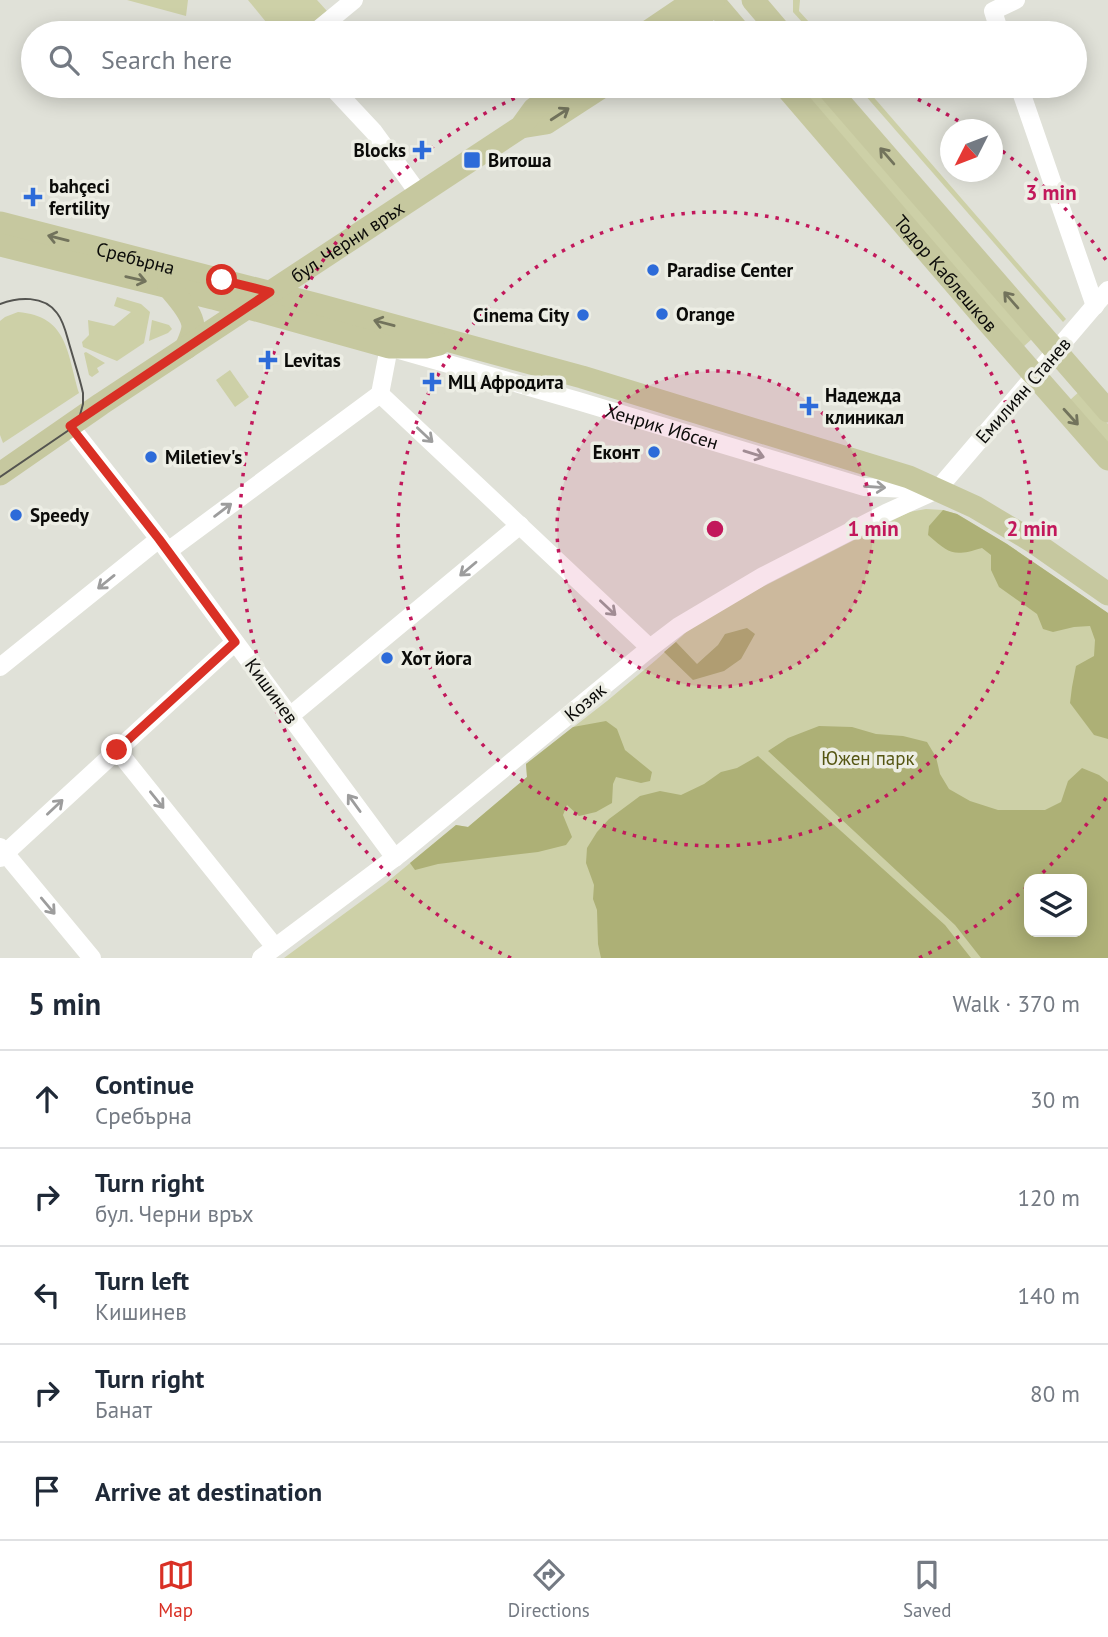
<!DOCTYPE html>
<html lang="en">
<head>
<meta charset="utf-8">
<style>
	:root { --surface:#fff; --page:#f6f6f7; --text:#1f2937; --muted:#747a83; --line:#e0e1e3; --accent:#d93025 }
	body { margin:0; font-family:"PT Sans",sans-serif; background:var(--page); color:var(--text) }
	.controls { position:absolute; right:21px; bottom:21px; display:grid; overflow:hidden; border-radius:14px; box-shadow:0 4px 18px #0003 }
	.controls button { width:63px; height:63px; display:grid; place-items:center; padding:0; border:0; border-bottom:2px solid var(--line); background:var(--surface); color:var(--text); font:35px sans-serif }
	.compass { position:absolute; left:940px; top:119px; width:63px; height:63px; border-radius:50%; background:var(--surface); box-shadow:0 4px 18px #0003; rotate:228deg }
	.stop { position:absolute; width:21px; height:21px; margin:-16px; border:5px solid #d93025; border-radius:50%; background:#fff }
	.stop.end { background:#d93025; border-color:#fff; box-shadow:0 2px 7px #0008 }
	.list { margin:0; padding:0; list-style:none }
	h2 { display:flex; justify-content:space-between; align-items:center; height:91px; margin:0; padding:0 28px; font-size:30px }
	h2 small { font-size:23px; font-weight:400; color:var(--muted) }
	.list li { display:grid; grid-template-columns:46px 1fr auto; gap:21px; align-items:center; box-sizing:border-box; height:98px; padding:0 28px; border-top:2px solid var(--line) }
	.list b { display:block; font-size:26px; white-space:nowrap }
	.list p { margin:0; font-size:23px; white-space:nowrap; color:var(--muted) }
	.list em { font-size:23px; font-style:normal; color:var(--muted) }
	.icon { flex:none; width:38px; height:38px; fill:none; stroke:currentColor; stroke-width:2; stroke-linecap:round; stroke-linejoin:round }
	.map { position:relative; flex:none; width:1108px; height:958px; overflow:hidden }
	.search { position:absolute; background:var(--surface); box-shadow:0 4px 18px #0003; left:21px; right:21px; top:21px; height:77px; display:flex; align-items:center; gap:18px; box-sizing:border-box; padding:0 24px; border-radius:38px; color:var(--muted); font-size:26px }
	.sheet { height:581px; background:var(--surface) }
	nav { display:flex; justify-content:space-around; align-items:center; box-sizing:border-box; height:98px; border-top:2px solid var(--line); background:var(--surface); font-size:19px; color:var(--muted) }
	nav a { display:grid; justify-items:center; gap:4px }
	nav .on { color:var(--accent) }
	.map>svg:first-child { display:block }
	.green { fill:#cdd0a7; fill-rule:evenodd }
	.forest { fill:#adb076; fill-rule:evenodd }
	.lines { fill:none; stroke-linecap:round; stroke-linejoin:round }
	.minor { stroke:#fff; stroke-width:18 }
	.major { stroke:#c6c89f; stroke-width:23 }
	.tram { stroke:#545450; stroke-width:2 }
	.oneway { stroke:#72735c }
	.oneway2 { stroke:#9d9d9d }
	.route { stroke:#d93025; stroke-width:9 }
	.ring { fill:none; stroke:#c2185b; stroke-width:3.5; stroke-dasharray:3.5 7 }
	.poi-dot { fill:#2d6bd9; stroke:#edeee5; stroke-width:2.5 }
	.labels { text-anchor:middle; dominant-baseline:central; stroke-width:7; stroke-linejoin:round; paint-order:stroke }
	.poi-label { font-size:19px; font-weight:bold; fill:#0b0b09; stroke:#edeee5; text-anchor:start }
	.street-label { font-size:19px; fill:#0b0b09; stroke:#edeee5 }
	.park-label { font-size:19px; fill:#555613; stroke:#edeee5 }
	.centre { fill:#c2185b; stroke:#edeee5; stroke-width:3.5 }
	.ring-label { font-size:21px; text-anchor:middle; font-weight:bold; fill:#c2185b; stroke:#edeee5; stroke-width:7; stroke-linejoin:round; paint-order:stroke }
</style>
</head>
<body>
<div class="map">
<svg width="1108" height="958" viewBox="0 0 1108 958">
	<rect width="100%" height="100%" fill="#e0e1d8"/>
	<!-- green -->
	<g class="green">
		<polygon points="127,0 188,0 186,16"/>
		<polygon points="248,0 317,0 327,11 300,33 275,33"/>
		<polygon points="793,0 800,0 799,11 819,33 812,33 793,12"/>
		<polygon points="796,86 815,86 1033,338 1023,347"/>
		<polygon points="857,86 864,86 1066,319 1063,322"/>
		<polygon points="117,297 141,304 150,312 144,343 117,361 83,347 82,342 89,335 88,320 114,326 131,312 114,306"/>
		<path d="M 18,312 C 68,316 67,353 79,393 L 3,443 L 0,435 L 0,321 L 5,317 Z"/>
		<polygon points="152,320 169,325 172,329 168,333 149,341"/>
		<polygon points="86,352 105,363 97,368 99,372 92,377 89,375 84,353"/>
		<polygon points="230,370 249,397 235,407 216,380"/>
		<polygon points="1080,391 1108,424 1108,443 1070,400"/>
		<path d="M 926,509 L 943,510 L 957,514 L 1007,544 L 1108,613 L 1108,958 L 284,958 L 386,883 L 456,825 L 468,827 L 527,777 L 526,764 L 607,701 L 656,660 L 695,624 L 729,604 L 909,512 ZM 1029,879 L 1082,879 L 1082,932 L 1029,932 Z"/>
	</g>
	<!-- forest -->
	<g class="forest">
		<path d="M 943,510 L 957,514 L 1007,544 L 1108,613 L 1108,739 L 1094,735 L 1070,703 L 1072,687 L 1076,666 L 1094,656 L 1095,640 L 1090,626 L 1074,627 L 1053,632 L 1043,629 L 1037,614 L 999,587 L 991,570 L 991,555 L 982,548 C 953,557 950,554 928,535 L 929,526 Z"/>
		<polygon points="747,628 755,634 741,659 724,671 693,680 664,652 676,642 697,664 718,645 725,634"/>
		<polygon points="606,721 617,729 625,750 652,772 650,781 641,783 616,777 613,784 612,803 596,812 579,816 567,805 563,815 572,837 566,845 538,852 438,864 415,870 410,863 456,825 468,827 527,777 526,764 573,727"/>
		<path d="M 819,726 L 852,727 L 876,734 L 903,736 L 927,742 L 936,757 L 940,774 L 949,789 L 970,801 L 998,810 L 1045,810 L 1061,802 L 1068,781 L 1082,768 L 1099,775 L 1108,782 L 1108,958 L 981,958 L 955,925 L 768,751 L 788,738 ZM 1029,879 L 1082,879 L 1082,932 L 1029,932 Z"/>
		<polygon points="758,756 945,925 971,958 601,958 598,944 597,910 593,899 594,885 586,863 587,848 597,832 609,819 640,796 660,791 681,795 704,784 721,772 737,768"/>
	</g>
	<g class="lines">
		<!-- minor -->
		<g class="minor">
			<polyline points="314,33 354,0"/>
			<polyline points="1000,33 993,11 1016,0"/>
			<polyline points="331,86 374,132 419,194"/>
			<polyline points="1019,86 1095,306"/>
			<path id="s1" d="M 380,394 L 389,347 L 578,401 L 864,487 L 930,490"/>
			<polyline points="380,394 650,648"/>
			<polyline points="70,426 159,539 395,858"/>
			<polyline points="168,551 380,394"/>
			<polyline points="0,667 159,539"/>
			<polyline points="290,716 520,525"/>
			<polyline points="117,750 275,947"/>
			<polyline points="0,847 92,958"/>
			<polyline points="0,858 235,642"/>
			<polyline points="261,958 401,853 650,648 679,626 763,576 886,513 937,490 1108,290"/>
		</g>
		<!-- major -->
		<g class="major">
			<polyline points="712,0 740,33"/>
			<polyline points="753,0 781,33"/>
			<polyline points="646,33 683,8 714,0"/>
			<polyline points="683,33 696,25 713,1"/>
			<path id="s2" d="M 785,86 L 980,313 L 1108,459"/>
			<polyline points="826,86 1108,411"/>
			<polyline points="521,127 546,123 603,86"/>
			<path id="s3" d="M 0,223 L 318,305 L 582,377 L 909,477 L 975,507 L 1032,541 L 1108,594"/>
			<polyline points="0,245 213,298 389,347 426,347 439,344"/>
			<path d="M 169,287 C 177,298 192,312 193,326 C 193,333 189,341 186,348"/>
			<path id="s4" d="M 0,474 L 101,404 L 521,127 L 534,109 L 568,86"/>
		</g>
		<!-- tram -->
		<path class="tram" d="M 0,304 C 18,297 44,295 57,313 C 65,323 67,338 71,350 C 75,364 80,379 83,393 L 83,404 L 80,415 L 69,430 L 0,477"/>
	</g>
	<!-- one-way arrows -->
	<defs><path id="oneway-shaft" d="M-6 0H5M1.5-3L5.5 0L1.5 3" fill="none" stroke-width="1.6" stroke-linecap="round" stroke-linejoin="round" transform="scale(1.75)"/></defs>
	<g class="oneway">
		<use href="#oneway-shaft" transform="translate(560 114) rotate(-33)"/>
		<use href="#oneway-shaft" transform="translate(887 156) rotate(-131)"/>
		<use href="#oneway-shaft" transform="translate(58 238) rotate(-166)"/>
		<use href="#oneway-shaft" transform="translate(136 279) rotate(13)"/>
		<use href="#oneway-shaft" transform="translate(1011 300) rotate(-131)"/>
		<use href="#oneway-shaft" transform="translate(384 323) rotate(-165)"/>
		<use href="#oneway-shaft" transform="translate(1071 417) rotate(48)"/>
	</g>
	<g class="oneway2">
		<use href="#oneway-shaft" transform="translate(425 435) rotate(43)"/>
		<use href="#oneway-shaft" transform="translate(754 454) rotate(17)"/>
		<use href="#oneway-shaft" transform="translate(875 487) rotate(4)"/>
		<use href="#oneway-shaft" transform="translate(223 510) rotate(-37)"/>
		<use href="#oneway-shaft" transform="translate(468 569) rotate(140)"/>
		<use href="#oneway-shaft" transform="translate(106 582) rotate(141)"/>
		<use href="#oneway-shaft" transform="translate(608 608) rotate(43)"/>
		<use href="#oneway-shaft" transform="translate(157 800) rotate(51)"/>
		<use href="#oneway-shaft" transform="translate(354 803) rotate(-126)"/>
		<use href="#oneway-shaft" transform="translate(55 807) rotate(-43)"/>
		<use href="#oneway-shaft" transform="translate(48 906) rotate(50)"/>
	</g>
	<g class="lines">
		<!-- route -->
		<polyline class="route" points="117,750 235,642 159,539 70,426 270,292 222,280"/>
	</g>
	<!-- distance rings -->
	<circle cx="715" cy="529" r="158" fill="#c2185b" fill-opacity=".12"/>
	<g class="ring">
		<circle cx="715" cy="529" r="158"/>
		<circle cx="715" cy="529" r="317"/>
		<path d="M1106 798A475 475 0 0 1 1036 879M1027 887A475 475 0 0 1 919 958M511 958A475 475 0 0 1 541 87M889 87A475 475 0 0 1 970 128M994 145A475 475 0 0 1 1106 260"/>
	</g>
	<!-- markers -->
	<g class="poi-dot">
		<path d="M418.5 139.5h7v7h7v7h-7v7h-7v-7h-7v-7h7z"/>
		<rect x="463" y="151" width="18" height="18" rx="3.5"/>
		<path d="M29.5 186.5h7v7h7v7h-7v7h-7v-7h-7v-7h7z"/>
		<circle cx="653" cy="270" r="7"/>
		<circle cx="662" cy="314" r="7"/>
		<circle cx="583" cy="315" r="7"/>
		<path d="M264.5 349.5h7v7h7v7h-7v7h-7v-7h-7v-7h7z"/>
		<path d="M428.5 371.5h7v7h7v7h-7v7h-7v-7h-7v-7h7z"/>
		<path d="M805.5 395.5h7v7h7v7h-7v7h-7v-7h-7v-7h7z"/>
		<circle cx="654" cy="452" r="7"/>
		<circle cx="151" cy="457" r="7"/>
		<circle cx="16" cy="515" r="7"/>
		<circle cx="387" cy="658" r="7"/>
	</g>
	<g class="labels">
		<!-- poi labels -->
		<g class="poi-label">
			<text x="406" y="150" text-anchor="end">Blocks</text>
			<text x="488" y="160">Витоша</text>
			<text x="49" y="186">bahçeci<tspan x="49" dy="22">fertility</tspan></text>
			<text x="667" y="270">Paradise Center</text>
			<text x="676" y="314">Orange</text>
			<text x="569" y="315" text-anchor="end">Cinema City</text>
			<text x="284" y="360">Levitas</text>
			<text x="448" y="382">МЦ Афродита</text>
			<text x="825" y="395">Надежда<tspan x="825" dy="22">клиникал</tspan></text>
			<text x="640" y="452" text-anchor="end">Еконт</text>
			<text x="165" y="457">Miletiev's</text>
			<text x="30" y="515">Speedy</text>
			<text x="401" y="658">Хот йога</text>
		</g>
		<!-- street labels -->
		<g class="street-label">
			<text stroke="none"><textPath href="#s4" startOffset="418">бул. Черни връх</textPath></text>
			<text stroke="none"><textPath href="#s3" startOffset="140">Сребърна</textPath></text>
			<text stroke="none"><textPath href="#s2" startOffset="247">Тодор Каблешков</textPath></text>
			<text transform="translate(1023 390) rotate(-49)">Емилиян Станев</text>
			<text stroke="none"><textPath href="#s1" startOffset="332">Хенрик Ибсен</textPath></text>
			<text transform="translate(272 691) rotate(54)">Кишинев</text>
			<text transform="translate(585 702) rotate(-40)">Козяк</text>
		</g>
		<!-- park labels -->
		<g class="park-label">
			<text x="868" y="758">Южен парк</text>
		</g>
	</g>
	<circle cx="715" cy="529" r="10" class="centre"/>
	<g class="ring-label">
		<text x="1051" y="200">3 min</text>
		<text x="873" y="536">1 min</text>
		<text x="1032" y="536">2 min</text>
	</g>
</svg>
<div class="controls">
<button><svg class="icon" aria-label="layers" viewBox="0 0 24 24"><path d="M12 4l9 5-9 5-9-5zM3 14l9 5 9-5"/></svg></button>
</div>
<svg class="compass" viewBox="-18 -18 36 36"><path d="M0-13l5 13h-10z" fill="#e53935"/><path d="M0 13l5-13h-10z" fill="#747a83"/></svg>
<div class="stop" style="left:222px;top:280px"></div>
<div class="stop end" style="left:117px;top:750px"></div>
<div class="search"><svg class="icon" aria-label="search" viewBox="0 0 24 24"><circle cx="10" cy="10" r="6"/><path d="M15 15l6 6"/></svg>Search here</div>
</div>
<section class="sheet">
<h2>5 min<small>Walk · 370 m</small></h2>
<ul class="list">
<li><svg class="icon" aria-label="ahead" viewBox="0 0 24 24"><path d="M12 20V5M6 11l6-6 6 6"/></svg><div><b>Continue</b><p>Сребърна</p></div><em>30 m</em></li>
<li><svg class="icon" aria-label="right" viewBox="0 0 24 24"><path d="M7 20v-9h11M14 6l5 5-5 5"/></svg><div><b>Turn right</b><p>бул. Черни връх</p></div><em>120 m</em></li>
<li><svg class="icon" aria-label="left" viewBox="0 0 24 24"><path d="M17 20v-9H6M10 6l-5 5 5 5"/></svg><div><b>Turn left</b><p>Кишинев</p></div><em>140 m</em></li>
<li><svg class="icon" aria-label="right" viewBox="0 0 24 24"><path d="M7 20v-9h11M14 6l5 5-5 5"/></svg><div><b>Turn right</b><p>Банат</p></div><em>80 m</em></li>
<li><svg class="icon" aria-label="arrive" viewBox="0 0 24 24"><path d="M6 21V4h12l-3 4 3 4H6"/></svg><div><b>Arrive at destination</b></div></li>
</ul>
</section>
<nav>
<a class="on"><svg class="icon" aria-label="map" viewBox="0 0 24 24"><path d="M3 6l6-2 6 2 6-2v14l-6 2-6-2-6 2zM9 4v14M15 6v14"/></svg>Map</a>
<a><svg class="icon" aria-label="directions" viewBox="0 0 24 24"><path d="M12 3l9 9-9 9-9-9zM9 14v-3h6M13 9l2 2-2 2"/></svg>Directions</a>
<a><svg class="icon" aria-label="saved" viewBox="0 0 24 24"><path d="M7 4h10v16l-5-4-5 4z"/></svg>Saved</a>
</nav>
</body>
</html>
